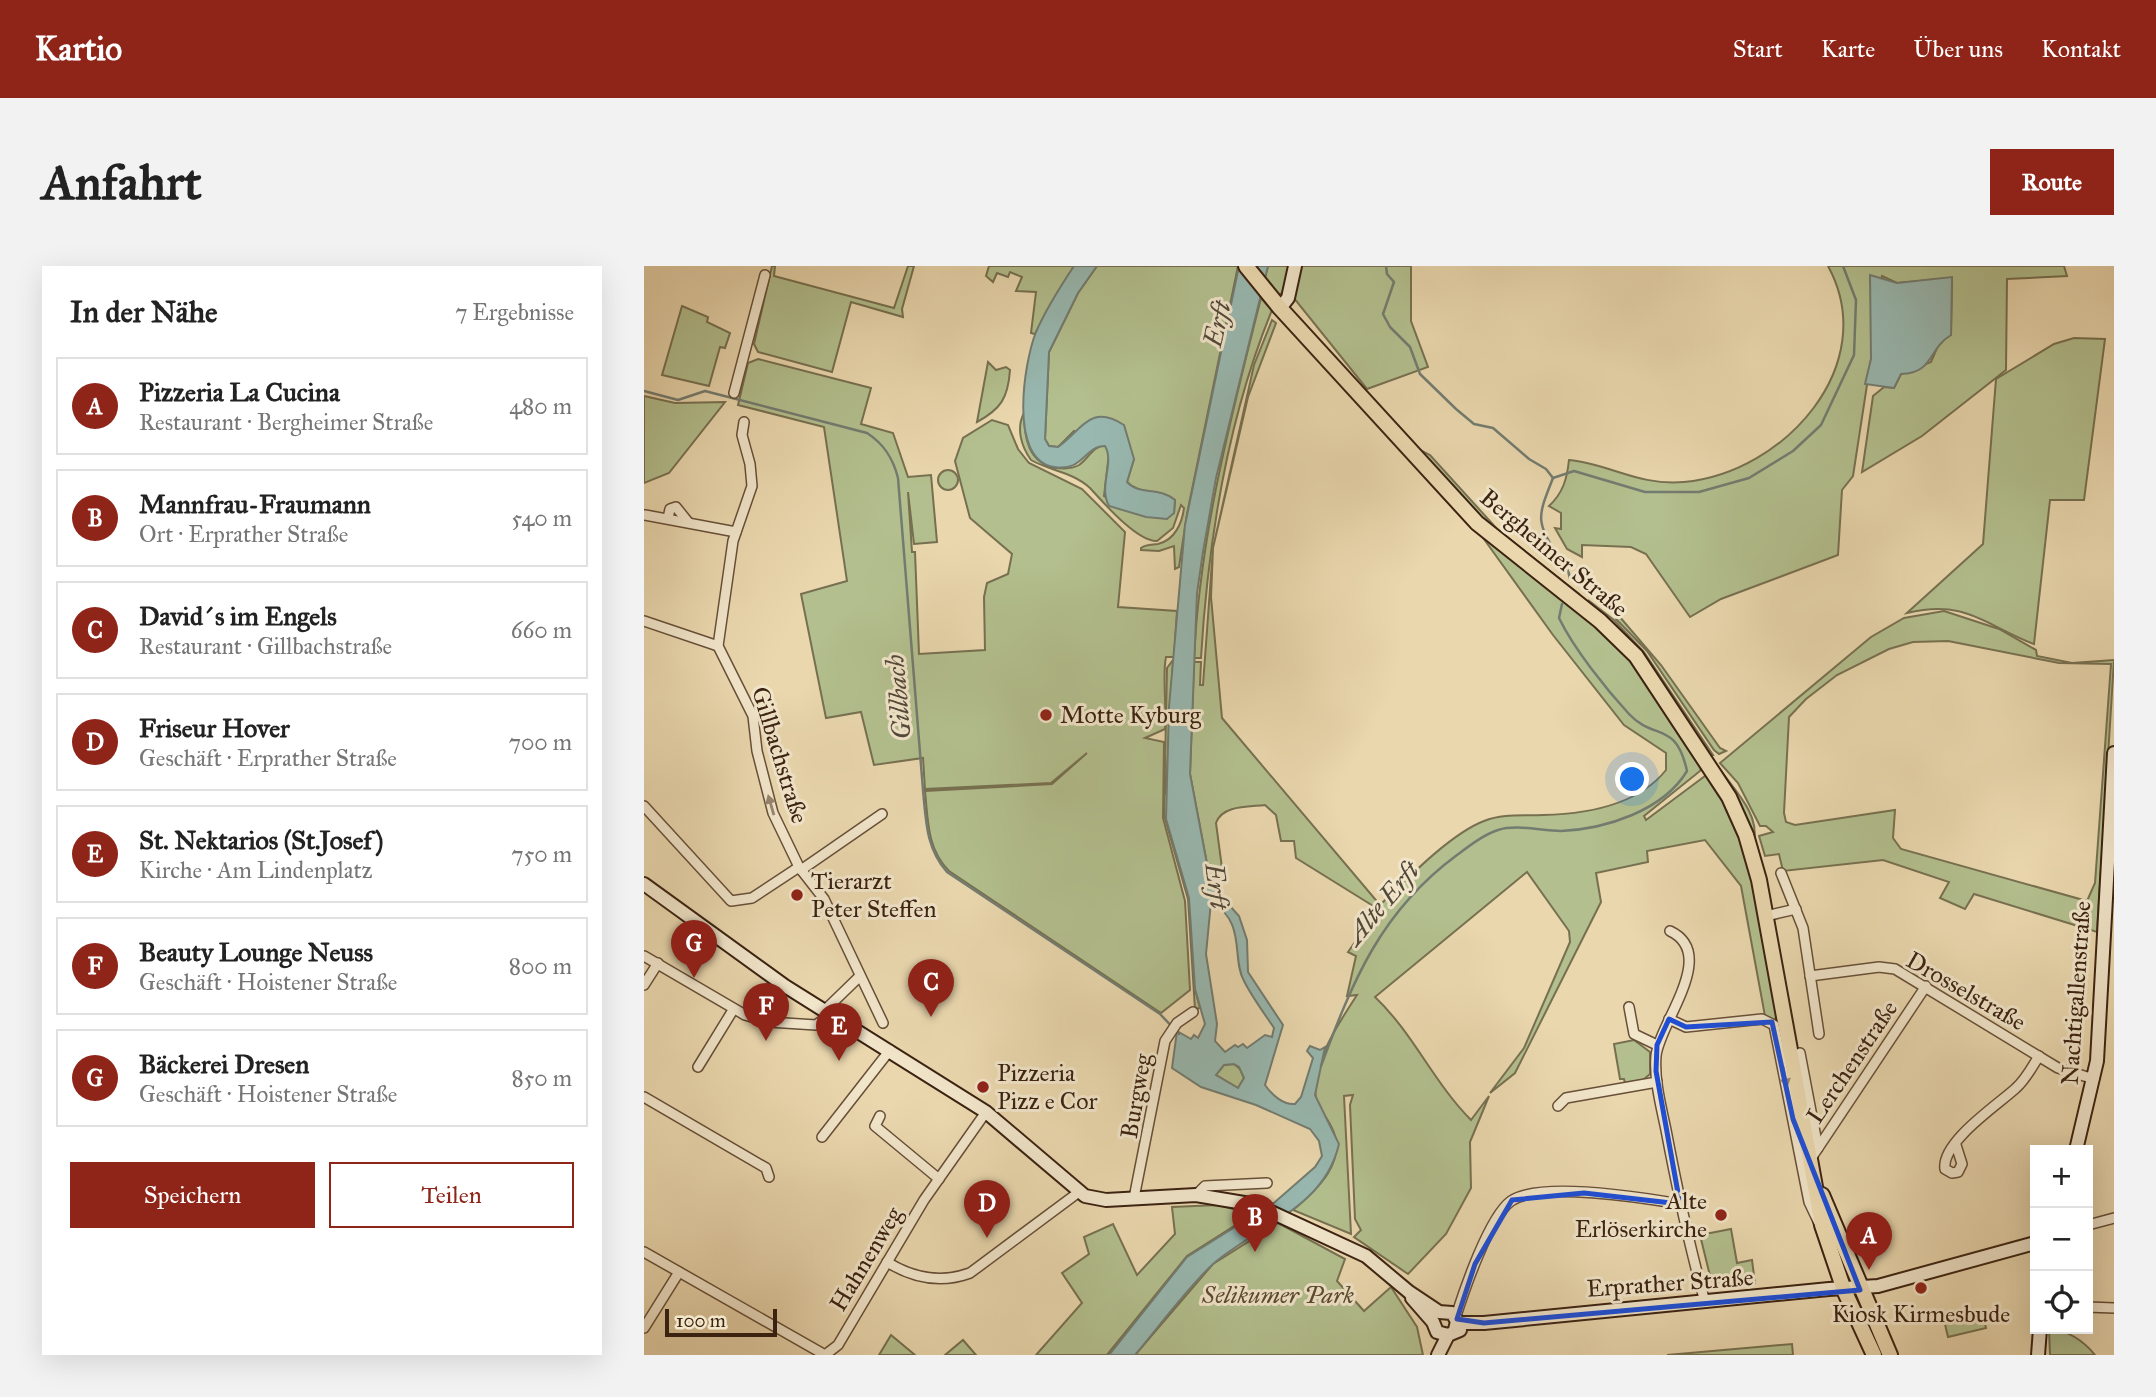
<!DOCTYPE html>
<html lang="de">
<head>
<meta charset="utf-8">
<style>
	:root { --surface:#fff; --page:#f2f2f2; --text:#222; --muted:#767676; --line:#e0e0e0; --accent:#8f2418 }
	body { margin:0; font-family:"IM FELL Great Primer",serif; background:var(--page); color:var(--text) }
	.controls { position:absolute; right:21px; bottom:21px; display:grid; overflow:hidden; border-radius:0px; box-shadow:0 7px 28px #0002 }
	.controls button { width:63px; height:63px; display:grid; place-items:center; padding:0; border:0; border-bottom:2px solid var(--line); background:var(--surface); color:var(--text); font:35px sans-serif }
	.scale { position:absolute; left:21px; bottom:18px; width:112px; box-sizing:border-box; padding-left:7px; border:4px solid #3b2211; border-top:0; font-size:19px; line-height:24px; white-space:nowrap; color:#3b2211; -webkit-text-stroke:5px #f1e5ca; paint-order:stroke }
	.you { position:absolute; left:989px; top:514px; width:24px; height:24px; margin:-18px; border:5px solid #fff; border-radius:50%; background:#1a73e8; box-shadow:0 0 0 10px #1a73e833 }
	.badge { display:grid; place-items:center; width:46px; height:46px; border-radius:50%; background:var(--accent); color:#fff; font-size:23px; font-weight:700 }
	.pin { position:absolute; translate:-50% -58px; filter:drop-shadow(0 2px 4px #0008) }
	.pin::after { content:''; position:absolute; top:37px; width:24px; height:21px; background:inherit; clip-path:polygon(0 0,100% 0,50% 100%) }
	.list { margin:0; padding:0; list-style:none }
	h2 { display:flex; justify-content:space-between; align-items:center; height:91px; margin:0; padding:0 28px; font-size:30px }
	h2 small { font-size:23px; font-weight:400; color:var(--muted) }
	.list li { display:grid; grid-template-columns:46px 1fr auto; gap:21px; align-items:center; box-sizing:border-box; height:98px; margin:0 14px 14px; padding:0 14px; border:2px solid var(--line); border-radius:0px }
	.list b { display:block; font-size:26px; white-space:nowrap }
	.list p { margin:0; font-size:23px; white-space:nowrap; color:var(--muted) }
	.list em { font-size:23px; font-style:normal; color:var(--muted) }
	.actions { display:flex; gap:14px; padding:21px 28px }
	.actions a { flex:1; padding:16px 0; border:2px solid var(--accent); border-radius:0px; text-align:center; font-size:24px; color:var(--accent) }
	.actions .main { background:var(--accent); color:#fff }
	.icon { flex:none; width:38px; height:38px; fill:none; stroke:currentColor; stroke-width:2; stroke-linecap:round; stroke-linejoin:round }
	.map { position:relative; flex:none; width:1470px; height:1089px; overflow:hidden; border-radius:0px }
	header { display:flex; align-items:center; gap:42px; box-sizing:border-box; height:98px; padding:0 35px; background:var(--accent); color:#fff }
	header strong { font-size:33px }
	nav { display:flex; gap:38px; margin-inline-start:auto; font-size:24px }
	.intro { display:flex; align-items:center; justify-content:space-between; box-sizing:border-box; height:168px; padding:0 42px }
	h1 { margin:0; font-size:49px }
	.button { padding:18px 32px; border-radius:0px; background:var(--accent); color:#fff; font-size:24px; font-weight:700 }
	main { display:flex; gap:42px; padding:0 42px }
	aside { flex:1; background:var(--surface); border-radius:0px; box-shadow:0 7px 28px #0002 }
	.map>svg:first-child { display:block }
	.green { fill:#b3bf8e; stroke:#777050; stroke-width:2; fill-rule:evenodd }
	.water { fill:#98b8b0; stroke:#737c70; stroke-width:2; fill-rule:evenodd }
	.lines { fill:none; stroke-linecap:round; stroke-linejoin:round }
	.stream { stroke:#737c70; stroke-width:2.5 }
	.minor-casing { stroke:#674f38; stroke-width:12 }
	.secondary-casing { stroke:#3b2211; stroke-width:16 }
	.primary-casing { stroke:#3b2211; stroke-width:18 }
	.minor { stroke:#f1e5ca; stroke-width:9 }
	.secondary { stroke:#f1e5ca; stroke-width:12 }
	.primary { stroke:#ead7ae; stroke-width:14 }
	.oneway { fill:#96846e }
	.marked { fill:none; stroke:#1d4ed8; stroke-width:5; stroke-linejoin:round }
	.poi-dot { fill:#8f2418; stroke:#f1e5ca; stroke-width:2.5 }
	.labels { text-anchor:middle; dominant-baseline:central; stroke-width:6; stroke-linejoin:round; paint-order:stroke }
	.street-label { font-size:24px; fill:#3b2211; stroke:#f1e5ca }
	.poi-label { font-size:24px; fill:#3b2211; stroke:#f1e5ca; text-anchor:start }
	.park-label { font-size:24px; font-style:italic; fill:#594930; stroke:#f1e5ca }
	.water-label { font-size:26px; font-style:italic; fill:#524839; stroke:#f1e5ca }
</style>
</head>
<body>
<header>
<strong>Kartio</strong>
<nav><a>Start</a><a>Karte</a><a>Über uns</a><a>Kontakt</a></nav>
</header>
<div class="intro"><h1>Anfahrt</h1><a class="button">Route</a></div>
<main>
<aside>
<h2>In der Nähe<small>7 Ergebnisse</small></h2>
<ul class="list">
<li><span class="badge">A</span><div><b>Pizzeria La Cucina</b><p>Restaurant · Bergheimer Straße</p></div><em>480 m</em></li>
<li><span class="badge">B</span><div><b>Mannfrau-Fraumann</b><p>Ort · Erprather Straße</p></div><em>540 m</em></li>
<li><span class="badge">C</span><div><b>David´s im Engels</b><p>Restaurant · Gillbachstraße</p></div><em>660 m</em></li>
<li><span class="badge">D</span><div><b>Friseur Hover</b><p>Geschäft · Erprather Straße</p></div><em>700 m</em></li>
<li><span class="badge">E</span><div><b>St. Nektarios (St.Josef)</b><p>Kirche · Am Lindenplatz</p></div><em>750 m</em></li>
<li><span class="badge">F</span><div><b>Beauty Lounge Neuss</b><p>Geschäft · Hoistener Straße</p></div><em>800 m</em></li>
<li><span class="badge">G</span><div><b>Bäckerei Dresen</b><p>Geschäft · Hoistener Straße</p></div><em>850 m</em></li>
</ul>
<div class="actions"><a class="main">Speichern</a><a>Teilen</a></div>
</aside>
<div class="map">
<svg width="1470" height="1089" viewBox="0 0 1470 1089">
	<rect width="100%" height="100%" fill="#ead7ae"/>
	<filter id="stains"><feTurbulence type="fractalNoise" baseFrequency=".00286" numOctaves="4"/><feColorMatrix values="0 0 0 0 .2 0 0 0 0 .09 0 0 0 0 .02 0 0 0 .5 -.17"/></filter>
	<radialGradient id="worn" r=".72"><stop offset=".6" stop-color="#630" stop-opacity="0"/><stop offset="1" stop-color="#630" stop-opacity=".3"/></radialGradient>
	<!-- green -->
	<g class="green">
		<polygon points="128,0 131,0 130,10 250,42 264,0 270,0 258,43 259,51 207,36 188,106 114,86 110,78"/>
		<polygon points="345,0 430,0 391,68 387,67 392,26 372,25 378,11 366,6 364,11 353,7 349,16 342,10"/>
		<path d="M 453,0 L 594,0 L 543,248 L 535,301 L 531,303 L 530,280 L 515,285 L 497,284 L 497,282 C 503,278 508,279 514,278 C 531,274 538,257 540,242 L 537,239 L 529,262 L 513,275 C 493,276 459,236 446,222 C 429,206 406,205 387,194 C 377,180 372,162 380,147 C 380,171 384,198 413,202 C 421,203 428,203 435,199 C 444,193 449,180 461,179 L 465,187 L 460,230 C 482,248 502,253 530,247 L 531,234 C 516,222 496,230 483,216 L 490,193 L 430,165 L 414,181 L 405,180 L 401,173 L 405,86 L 434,27 Z"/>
		<polygon points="624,0 648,0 639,27 633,29 620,15"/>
		<polygon points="655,0 767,0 767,55 784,101 723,123 649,31"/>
		<path d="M 1184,0 L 1420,0 L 1423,10 L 1363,13 L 1362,104 L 1278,170 L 1218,206 L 1229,130 L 1240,121 L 1250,122 L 1257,108 L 1287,96 L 1296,75 L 1307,69 L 1308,12 L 1253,17 L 1238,10 L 1227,59 L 1227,93 L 1209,210 L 1198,224 L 1194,289 L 1077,333 L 1046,351 L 1002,288 L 987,281 L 938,279 L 938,291 L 923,283 L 911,262 L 917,263 L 917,247 L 905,240 C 919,227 923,213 925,194 C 966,198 994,220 1040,216 C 1140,207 1238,99 1184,0 Z"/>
		<path d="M 617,32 L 628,44 C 583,154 564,274 557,392 L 550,392 C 556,268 587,151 617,32 Z"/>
		<polygon points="38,40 64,51 63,56 86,67 81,82 76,81 65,120 18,109"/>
		<path d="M 628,54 L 632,57 L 604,131 L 569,282 L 567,331 L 578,452 L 736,639 C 762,614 806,568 840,555 C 859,547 880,550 899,549 C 942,548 994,539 1022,504 L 1022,487 L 980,459 L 909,369 L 837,269 L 917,329 L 987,391 L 1058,499 L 1056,505 L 1000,550 L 1002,554 L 1065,507 L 1100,578 L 1136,748 L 1130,754 L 1121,750 L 1097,620 L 1061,574 L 1003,585 L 1004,596 L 952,607 L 957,636 L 871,807 L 846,827 L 880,782 L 926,676 L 925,665 L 883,606 L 731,731 C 769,767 790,817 827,854 L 845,830 L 826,876 L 827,922 L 802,968 L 764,1008 L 710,971 L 717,964 L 711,953 L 706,839 L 709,829 L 700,830 L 707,968 L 649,944 C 674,923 705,894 687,860 C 682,850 674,843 672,832 C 666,799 696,755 713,729 L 703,730 L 712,690 L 704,686 L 734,643 L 652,592 L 650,575 L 637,575 L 632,549 L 621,539 C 605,541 578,539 572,557 L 578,602 L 567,619 L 546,508 L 550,396 L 557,396 L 556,419 L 559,419 L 569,282 L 610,99 Z"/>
		<path d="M 1430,72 L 1461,73 L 1440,234 L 1406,234 L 1390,378 C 1340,359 1323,333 1263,347 L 1339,278 L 1352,113 L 1410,78 Z"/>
		<path d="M 114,93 L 227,122 L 217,158 L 249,167 L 264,211 L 287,209 L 293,276 L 270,278 L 264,226 L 268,286 L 271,286 L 275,388 L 341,384 L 340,331 L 343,317 L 364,308 L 368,288 L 326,252 L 311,195 L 319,172 L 348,154 L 364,159 L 374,183 L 385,197 L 438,223 L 481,266 L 474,341 L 533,345 L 530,391 L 522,391 C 518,409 523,442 521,463 L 501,472 L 520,476 L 519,552 L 541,635 L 546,724 L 517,747 L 305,605 C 283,583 284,554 281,525 L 408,518 L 443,487 L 407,517 L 281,523 L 279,492 L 230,499 L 217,446 L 182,452 L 157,328 L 203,315 L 180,161 L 94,139 L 104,97 Z"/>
		<path d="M 344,96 L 352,104 L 362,101 L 366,104 C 364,132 357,143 333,156 Z"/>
		<polygon points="0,130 31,137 81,136 25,207 0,217"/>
		<polygon points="774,183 786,189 854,264 935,328 933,331 863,280"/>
		<circle cx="304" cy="214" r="10"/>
		<polygon points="944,334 970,354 1000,386 1069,489 1065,489"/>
		<path d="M 1300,345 L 1355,363 L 1392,384 L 1393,390 L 1428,397 L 1470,394 L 1453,666 L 1330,628 L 1321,643 L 1296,632 L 1305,616 L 1239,594 L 1139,605 L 1135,588 L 1121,590 L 1115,570 L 1129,566 L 1122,560 L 1116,560 L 1094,517 L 1076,497 L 1227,371 L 1260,352 ZM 1304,375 L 1415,397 L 1467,398 L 1451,617 L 1443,635 L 1257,583 L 1249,572 L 1251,544 L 1151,559 L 1142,556 L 1140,547 L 1145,451 L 1162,433 L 1193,409 L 1245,383 L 1269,376 Z"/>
		<polygon points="975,350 1017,399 1076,482 1082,485 1075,488 1070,484 1003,385 972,353"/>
		<polygon points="529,394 522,526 545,632 551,723 556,742 551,743 544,633 520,549 523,402"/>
		<path d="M 1073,499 C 1087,521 1116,546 1110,575 Z"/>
		<polygon points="990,774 1006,786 1006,808 999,814 981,817 980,813 976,813 970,778"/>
		<polygon points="590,798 596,803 600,812 594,822 572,809 580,799"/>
		<polygon points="574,939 609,948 543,990 463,1089 392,1089 438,1037 418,1007 445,988 440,971 469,958 493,1009 531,968 528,941"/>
		<polygon points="634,957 701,993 693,1015 720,1045 747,1021 773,1061 779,1089 491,1089 569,998"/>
		<polygon points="1087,963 1093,997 1108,994 1111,1017 1074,1021 1067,1014 1056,969"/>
		<polygon points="1338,1046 1342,1062 1304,1071 1300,1054"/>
		<path d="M 1405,1063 C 1422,1063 1440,1075 1451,1089 L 1406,1089 Z"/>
		<polygon points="247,1069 271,1089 235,1089"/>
		<polygon points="319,1074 332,1089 301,1089"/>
		<polygon points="1148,1078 1149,1089 1023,1089"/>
	</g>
	<!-- water -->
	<g class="water">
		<path d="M 430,0 L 453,0 L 434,27 L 405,86 L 401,173 L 405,180 L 414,181 C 438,164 446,137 480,159 L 490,193 L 483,216 C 496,230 514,220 531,234 L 530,247 L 523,253 L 502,251 L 465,240 C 454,220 471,197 461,180 C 440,180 440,206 410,201 C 364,194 380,96 392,66 C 402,43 416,21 430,0 Z"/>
		<path d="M 595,0 L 624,0 L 572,212 L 559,286 L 553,327 L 546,508 L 567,619 L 595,650 L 603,674 L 604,706 L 639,759 L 621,819 C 628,829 639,839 651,838 L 657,831 L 669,792 L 663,785 L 666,780 L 676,784 L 681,781 L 671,829 L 695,878 C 680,943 614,959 569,998 C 545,1020 513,1063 491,1089 L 465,1089 L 543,991 L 631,936 L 671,901 L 678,890 L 675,875 L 666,863 L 612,839 L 557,821 L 528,802 L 533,765 L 547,773 L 550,769 L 554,772 L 561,758 L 551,723 L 545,632 L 522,553 L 525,441 L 541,259 ZM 567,636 C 603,656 587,692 600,715 C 608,731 620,747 630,762 L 628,771 L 621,769 L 603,782 L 599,778 L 594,781 L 591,779 L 581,786 L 571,775 L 573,758 L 562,688 ZM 590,798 L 595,801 L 600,812 L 594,822 L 572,809 L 580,799 Z"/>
		<path d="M 1226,9 L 1253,17 L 1308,11 L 1307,69 C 1284,83 1290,107 1257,108 L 1250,122 L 1221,118 L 1227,93 Z"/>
	</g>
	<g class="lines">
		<!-- stream -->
		<g class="stream">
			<polyline points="742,0 743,8 750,16 739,48 746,61 766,81 776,108 812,143 830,158 849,162 885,193 902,203 909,212"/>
			<path d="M 0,125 L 34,134 L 61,125 L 223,167 C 240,178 249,192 254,212 L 279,524 C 282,555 282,582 303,606 L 516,748 L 535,768"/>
			<polyline points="909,212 930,205 1001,226 1055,226 1105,212 1149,185 1177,159 1210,89 1212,34 1199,0"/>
			<path d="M 909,212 C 895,248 890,255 913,288 C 919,296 925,303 926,313"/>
			<path d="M 677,800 C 709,714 737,645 813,589 C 825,580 839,569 854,564 C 873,558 897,565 917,565 C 961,563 1019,545 1043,505 C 1032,454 1010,475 985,448 C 962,423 930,383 915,352 L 918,338"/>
		</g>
		<!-- minor casing -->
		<g class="minor-casing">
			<g id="minor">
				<polyline points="90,127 121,9"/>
				<polyline points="100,156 98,169 106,198 108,220 89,275 74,380 109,450 113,485 129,547 155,601 180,633 239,757"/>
				<polyline points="1,249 92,266"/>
				<polyline points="24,252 26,243 32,241 44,256"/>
				<polyline points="0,355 74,380"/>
				<polyline points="0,540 87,635 108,632 155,601"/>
				<polyline points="157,604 238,548"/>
				<polyline points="1137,607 1159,662 1175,768"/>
				<polyline points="1122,650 1152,643"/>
				<path d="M 1026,665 C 1075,688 1015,757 1012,790 C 1010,814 1017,840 1022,864 C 1033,922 1045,979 1061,1036"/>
				<polyline points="0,690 101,749 125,756 172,759 187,748"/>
				<polyline points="1166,710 1235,701 1251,703 1414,802 1450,813"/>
				<polyline points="0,719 14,697"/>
				<polyline points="985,741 990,768 1013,779"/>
				<polyline points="180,745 216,710"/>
				<polyline points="1025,753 1042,761 1118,753 1130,759 1165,936 1174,955"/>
				<polyline points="1156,787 1174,882"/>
				<polyline points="54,801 89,744"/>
				<polyline points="0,831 122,902 125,911"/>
				<polyline points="914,840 922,832 1013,816"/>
				<polyline points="236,850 231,860 295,913"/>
				<polyline points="178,871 246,784"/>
				<path d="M 1312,879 L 1318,898 L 1314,906 L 1308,907 L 1301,903 C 1297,876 1355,838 1372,822 C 1382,813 1388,801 1395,790"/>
				<polyline points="1166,894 1282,720"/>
				<polyline points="552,929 561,920 623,917"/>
				<polyline points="490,932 521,775 533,757 549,746"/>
				<polyline points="1444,959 1470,952"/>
				<polyline points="0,986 181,1089"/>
				<path d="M 243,996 C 269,1012 296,1018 326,1007 L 435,926"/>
				<polyline points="1444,1041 1470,1042"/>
				<path d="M 812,1050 C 820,1025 845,951 867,935 C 895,915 1001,932 1036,938"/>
				<polyline points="0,1062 35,1006"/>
				<polyline points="181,1089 194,1079 280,934 342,846"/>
			</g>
		</g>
		<!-- secondary casing -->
		<g class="secondary-casing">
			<g id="secondary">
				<polyline points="636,42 644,32 651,0"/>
				<polyline points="0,618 141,720 342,846 441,930 462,934 552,929 612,939 722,990 765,1026 795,1046 808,1047 813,1055 811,1064"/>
				<polyline points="1432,884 1453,795 1470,487"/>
				<polyline points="768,1032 789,1056 793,1066 804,1069"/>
				<polyline points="814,1057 840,1057 1185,1023 1234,1020 1391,977"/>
				<polyline points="794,1089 804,1069 816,1064"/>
				<polyline points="1394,1089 1396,1063"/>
			</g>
		</g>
		<!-- primary casing -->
		<g class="primary-casing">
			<g id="primary">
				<polyline points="602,0 636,42 833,257 956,355 992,390 1085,531 1102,569 1115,614 1178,959 1200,1024 1230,1089"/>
				<polyline points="1178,929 1246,1089"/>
			</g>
		</g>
		<!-- minor -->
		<use href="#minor" class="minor"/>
		<!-- secondary -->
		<use href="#secondary" class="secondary"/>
		<!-- primary -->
		<use href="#primary" class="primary"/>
	</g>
	<!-- one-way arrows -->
	<defs><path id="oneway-solid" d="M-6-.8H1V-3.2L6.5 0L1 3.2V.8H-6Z" transform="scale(1.75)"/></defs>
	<g class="oneway">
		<use href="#oneway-solid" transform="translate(127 539) rotate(-106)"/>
		<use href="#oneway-solid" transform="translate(1141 811) rotate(79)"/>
	</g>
	<!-- marked area -->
	<path class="marked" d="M 1025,753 L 1042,761 L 1128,756 L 1149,853 L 1216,1024 L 840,1057 L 813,1053 L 831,998 L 868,934 L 940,927 L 1036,938 L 1012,805 L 1013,779 Z"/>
	<!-- markers -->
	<g class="poi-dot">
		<circle cx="402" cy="449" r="7"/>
		<circle cx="153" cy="629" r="7"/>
		<circle cx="339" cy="821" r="7"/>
		<circle cx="1077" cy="949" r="7"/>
		<circle cx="1277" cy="1022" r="7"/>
	</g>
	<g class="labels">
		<!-- street labels -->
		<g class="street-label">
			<text transform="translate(910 287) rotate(40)">Bergheimer Straße</text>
			<text transform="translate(136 489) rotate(73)">Gillbachstraße</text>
			<text transform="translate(1322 725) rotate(30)">Drosselstraße</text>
			<text transform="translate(1432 727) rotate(-86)">Nachtigallenstraße</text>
			<text transform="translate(1208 796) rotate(-56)">Lerchenstraße</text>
			<text transform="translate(492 830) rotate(-80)">Burgweg</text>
			<text transform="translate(222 993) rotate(-59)">Hahnenweg</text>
			<text transform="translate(1026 1017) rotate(-4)">Erprather Straße</text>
		</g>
		<!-- poi labels -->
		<g class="poi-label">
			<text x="416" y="449">Motte Kyburg</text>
			<text x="167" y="615">Tierarzt<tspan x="167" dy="28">Peter Steffen</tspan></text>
			<text x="353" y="807">Pizzeria<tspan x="353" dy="28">Pizz e Cor</tspan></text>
			<text x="1063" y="935" text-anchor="end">Alte<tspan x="1063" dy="28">Erlöserkirche</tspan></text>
			<text x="1277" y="1048" text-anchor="middle">Kiosk Kirmesbude</text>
		</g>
		<!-- park labels -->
		<g class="park-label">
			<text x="634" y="1029">Selikumer Park</text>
		</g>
		<!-- water labels -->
		<g class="water-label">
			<text transform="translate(573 58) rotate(-77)">Erft</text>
			<text transform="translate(254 431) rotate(-95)">Gillbach</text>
			<text transform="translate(573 620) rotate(83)">Erft</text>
			<text transform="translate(738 637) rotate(-50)">Alte Erft</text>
		</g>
	</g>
	<rect width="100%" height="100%" filter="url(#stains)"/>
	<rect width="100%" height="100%" fill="url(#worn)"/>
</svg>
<div class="controls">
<button>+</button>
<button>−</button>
<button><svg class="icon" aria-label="locate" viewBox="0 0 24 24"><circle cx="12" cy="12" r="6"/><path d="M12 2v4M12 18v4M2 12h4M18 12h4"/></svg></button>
</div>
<div class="scale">100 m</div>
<div class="you"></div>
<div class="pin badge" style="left:1225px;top:1004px">A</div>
<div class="pin badge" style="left:611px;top:986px">B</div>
<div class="pin badge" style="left:287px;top:751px">C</div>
<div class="pin badge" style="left:343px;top:972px">D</div>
<div class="pin badge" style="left:195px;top:795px">E</div>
<div class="pin badge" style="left:122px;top:775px">F</div>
<div class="pin badge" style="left:50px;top:712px">G</div>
</div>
</main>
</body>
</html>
